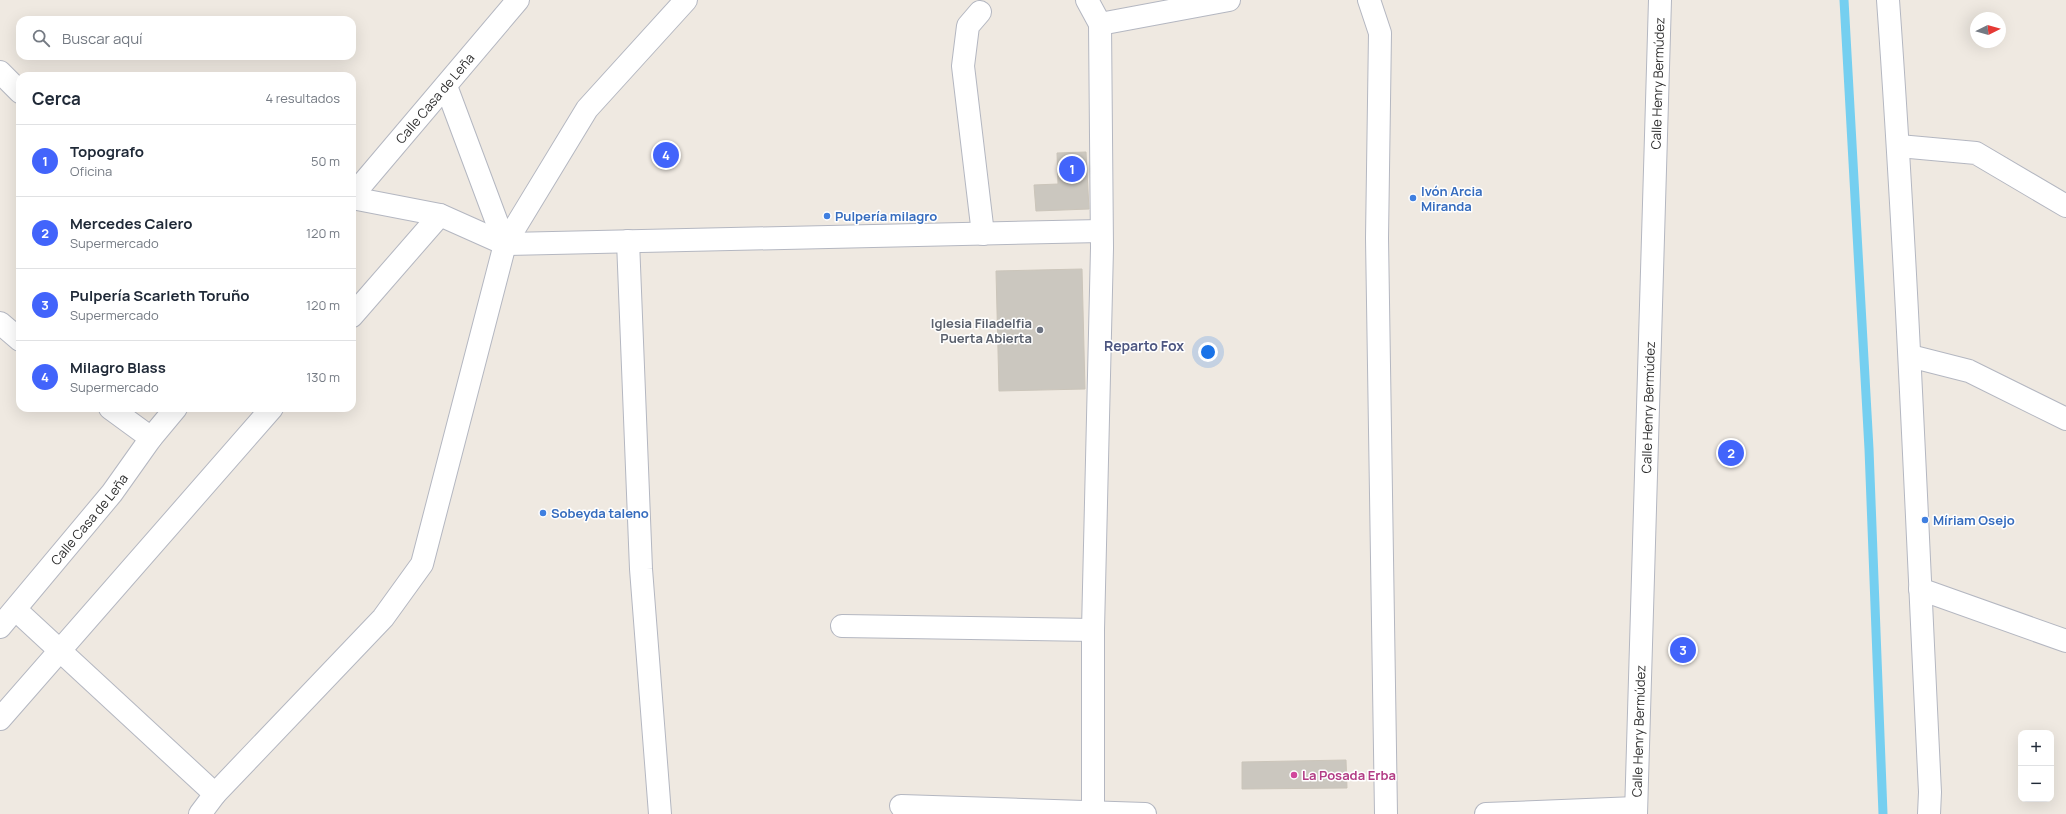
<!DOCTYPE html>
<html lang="es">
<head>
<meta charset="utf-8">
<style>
	:root { --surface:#fff; --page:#f2f2f3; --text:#1f2937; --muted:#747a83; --line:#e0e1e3; --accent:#4264fb }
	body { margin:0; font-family:Manrope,sans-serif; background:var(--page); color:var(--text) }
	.controls { position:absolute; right:12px; bottom:12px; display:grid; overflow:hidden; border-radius:8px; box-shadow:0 4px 16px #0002 }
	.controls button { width:36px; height:36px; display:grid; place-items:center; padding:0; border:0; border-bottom:1px solid var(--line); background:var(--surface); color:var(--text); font:20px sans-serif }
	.compass { position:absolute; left:1970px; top:12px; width:36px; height:36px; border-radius:50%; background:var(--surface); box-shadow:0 4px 16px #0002; rotate:85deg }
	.you { position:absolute; left:1208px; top:352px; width:14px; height:14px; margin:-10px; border:3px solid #fff; border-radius:50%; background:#1a73e8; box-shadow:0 0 0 6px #1a73e833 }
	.badge { display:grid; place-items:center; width:26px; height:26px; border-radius:50%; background:var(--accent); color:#fff; font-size:13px; font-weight:700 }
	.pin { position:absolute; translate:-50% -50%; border:2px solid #fff; box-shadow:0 1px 4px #0006 }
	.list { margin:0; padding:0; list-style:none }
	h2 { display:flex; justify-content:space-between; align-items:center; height:52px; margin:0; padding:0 16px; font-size:17px }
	h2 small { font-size:13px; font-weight:400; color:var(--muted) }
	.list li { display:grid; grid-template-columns:26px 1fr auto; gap:12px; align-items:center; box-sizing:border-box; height:72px; padding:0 16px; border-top:1px solid var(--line) }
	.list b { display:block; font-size:15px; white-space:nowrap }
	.list p { margin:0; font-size:13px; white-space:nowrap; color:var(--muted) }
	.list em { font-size:13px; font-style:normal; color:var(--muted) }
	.icon { flex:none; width:22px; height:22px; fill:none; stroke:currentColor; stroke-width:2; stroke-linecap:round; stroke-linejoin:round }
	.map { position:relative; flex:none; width:2066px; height:814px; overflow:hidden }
	.search { position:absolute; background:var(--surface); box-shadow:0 4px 16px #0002; left:16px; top:16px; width:340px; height:44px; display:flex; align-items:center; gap:10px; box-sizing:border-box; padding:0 14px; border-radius:12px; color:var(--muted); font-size:15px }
	.panel { position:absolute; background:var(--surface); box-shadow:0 4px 16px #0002; left:16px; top:72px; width:340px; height:340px; border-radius:12px }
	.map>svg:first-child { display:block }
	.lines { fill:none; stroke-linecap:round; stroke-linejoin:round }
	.stream { stroke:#75cff0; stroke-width:9 }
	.building { fill:#cbc7bf; stroke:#cbc5ba }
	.minor-casing { stroke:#b4b7c1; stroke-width:24 }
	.minor { stroke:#fff; stroke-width:22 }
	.shop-dot { fill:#3f7fe0; stroke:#fff; stroke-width:1.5 }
	.worship-dot { fill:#6b7280; stroke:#fff; stroke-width:1.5 }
	.hotel-dot { fill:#d1479c; stroke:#fff; stroke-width:1.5 }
	.labels { text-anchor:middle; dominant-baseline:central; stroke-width:3; stroke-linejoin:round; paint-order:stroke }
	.street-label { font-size:13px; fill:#2e2e2e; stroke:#fff }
	.shop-label { font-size:13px; font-weight:bold; fill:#366cbe; stroke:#fff; text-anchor:start }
	.worship-label { font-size:13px; font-weight:bold; fill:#5b616d; stroke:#fff; text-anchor:end }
	.hotel-label { font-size:13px; font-weight:bold; fill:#b23c85; stroke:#fff; text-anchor:start }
	.neighbourhood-label { font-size:14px; font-weight:bold; fill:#4d5680; stroke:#fff }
</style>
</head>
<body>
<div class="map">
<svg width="2066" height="814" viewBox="0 0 2066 814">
	<rect width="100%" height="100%" fill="#efe9e1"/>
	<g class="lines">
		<!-- stream -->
		<polyline class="stream" points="1844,0 1869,449 1883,814"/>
	</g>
	<!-- building -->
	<g class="building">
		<polygon points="1086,152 1089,209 1036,211 1034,185 1058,184 1057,153"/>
		<polygon points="1082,269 1085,389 999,391 996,271"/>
		<polygon points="1346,760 1347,788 1242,789 1242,762"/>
	</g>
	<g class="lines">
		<!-- minor casing -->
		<g class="minor-casing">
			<g id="minor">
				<polyline points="1087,0 1100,24 1102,248 1093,630 1093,813"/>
				<polyline points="1369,0 1380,33 1377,238 1386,814"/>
				<path d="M 1888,0 C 1907,264 1917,528 1930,792 L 1929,814"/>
				<polyline points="980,12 968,26 963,66 983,234"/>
				<polyline points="1100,24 1229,0"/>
				<polyline points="0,72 20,92"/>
				<polyline points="446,86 505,244"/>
				<polyline points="1899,146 1976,153 2066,206"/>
				<path id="s1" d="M 352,196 L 518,0"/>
				<polyline points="352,198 440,215 505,244 1101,231"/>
				<polyline points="628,241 641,569 660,814"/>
				<polyline points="352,316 440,215"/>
				<polyline points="0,323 20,340"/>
				<polyline points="1910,356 1969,371 2066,419"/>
				<polyline points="110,408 151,438"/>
				<polyline points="1920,589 2066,641"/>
				<polyline points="16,610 215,794"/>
				<polyline points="842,626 1093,630"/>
				<path id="s2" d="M 0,627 L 112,493 L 151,438 L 176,408"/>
				<polyline points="0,719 272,408"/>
				<polyline points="901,806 1145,814"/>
				<polyline points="200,814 215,794 383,618 422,564 505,244 587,109 686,0"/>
				<polyline points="1486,814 1636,808"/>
				<path id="s3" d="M 1636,814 L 1660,0"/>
			</g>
		</g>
		<!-- minor -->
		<use href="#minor" class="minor"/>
	</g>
	<!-- markers -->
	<g class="shop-dot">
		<circle cx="1413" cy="198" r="4"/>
		<circle cx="827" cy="216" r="4"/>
		<circle cx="543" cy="513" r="4"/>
		<circle cx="1925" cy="520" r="4"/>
	</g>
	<circle class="worship-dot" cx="1040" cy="330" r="4"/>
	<circle class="hotel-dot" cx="1294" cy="775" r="4"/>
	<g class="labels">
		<!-- street labels -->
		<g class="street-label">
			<text stroke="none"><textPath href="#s3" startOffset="731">Calle Henry Bermúdez</textPath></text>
			<text stroke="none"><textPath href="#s1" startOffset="128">Calle Casa de Leña</textPath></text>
			<text stroke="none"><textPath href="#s3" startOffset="407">Calle Henry Bermúdez</textPath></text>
			<text stroke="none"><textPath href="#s2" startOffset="140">Calle Casa de Leña</textPath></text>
			<text stroke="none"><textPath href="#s3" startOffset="83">Calle Henry Bermúdez</textPath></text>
		</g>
		<!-- shop labels -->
		<g class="shop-label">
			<text x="1421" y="191">Ivón Arcia<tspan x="1421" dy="15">Miranda</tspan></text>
			<text x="835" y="216">Pulpería milagro</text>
			<text x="551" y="513">Sobeyda taleno</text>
			<text x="1933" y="520">Míriam Osejo</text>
		</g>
		<!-- worship labels -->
		<g class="worship-label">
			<text x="1032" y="323">Iglesia Filadelfia<tspan x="1032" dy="15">Puerta Abierta</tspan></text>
		</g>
		<!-- hotel labels -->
		<g class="hotel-label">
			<text x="1302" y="775">La Posada Erba</text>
		</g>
		<!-- neighbourhood labels -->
		<g class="neighbourhood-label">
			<text x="1144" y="345">Reparto Fox</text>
		</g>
	</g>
</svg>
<div class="controls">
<button>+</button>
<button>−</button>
</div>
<svg class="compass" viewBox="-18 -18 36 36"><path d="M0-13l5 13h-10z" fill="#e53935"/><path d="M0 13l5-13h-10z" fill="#747a83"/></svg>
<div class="you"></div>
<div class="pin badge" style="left:1072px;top:169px">1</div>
<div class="pin badge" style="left:1731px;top:453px">2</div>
<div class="pin badge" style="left:1683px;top:650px">3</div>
<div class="pin badge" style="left:666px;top:155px">4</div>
<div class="search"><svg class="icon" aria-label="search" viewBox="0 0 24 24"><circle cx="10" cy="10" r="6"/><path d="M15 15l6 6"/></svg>Buscar aquí</div>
<section class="panel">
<h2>Cerca<small>4 resultados</small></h2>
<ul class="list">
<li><span class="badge">1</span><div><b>Topografo</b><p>Oficina</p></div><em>50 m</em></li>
<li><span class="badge">2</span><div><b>Mercedes Calero</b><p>Supermercado</p></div><em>120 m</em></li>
<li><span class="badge">3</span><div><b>Pulpería Scarleth Toruño</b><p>Supermercado</p></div><em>120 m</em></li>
<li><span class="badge">4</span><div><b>Milagro Blass</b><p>Supermercado</p></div><em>130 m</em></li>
</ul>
</section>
</div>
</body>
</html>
